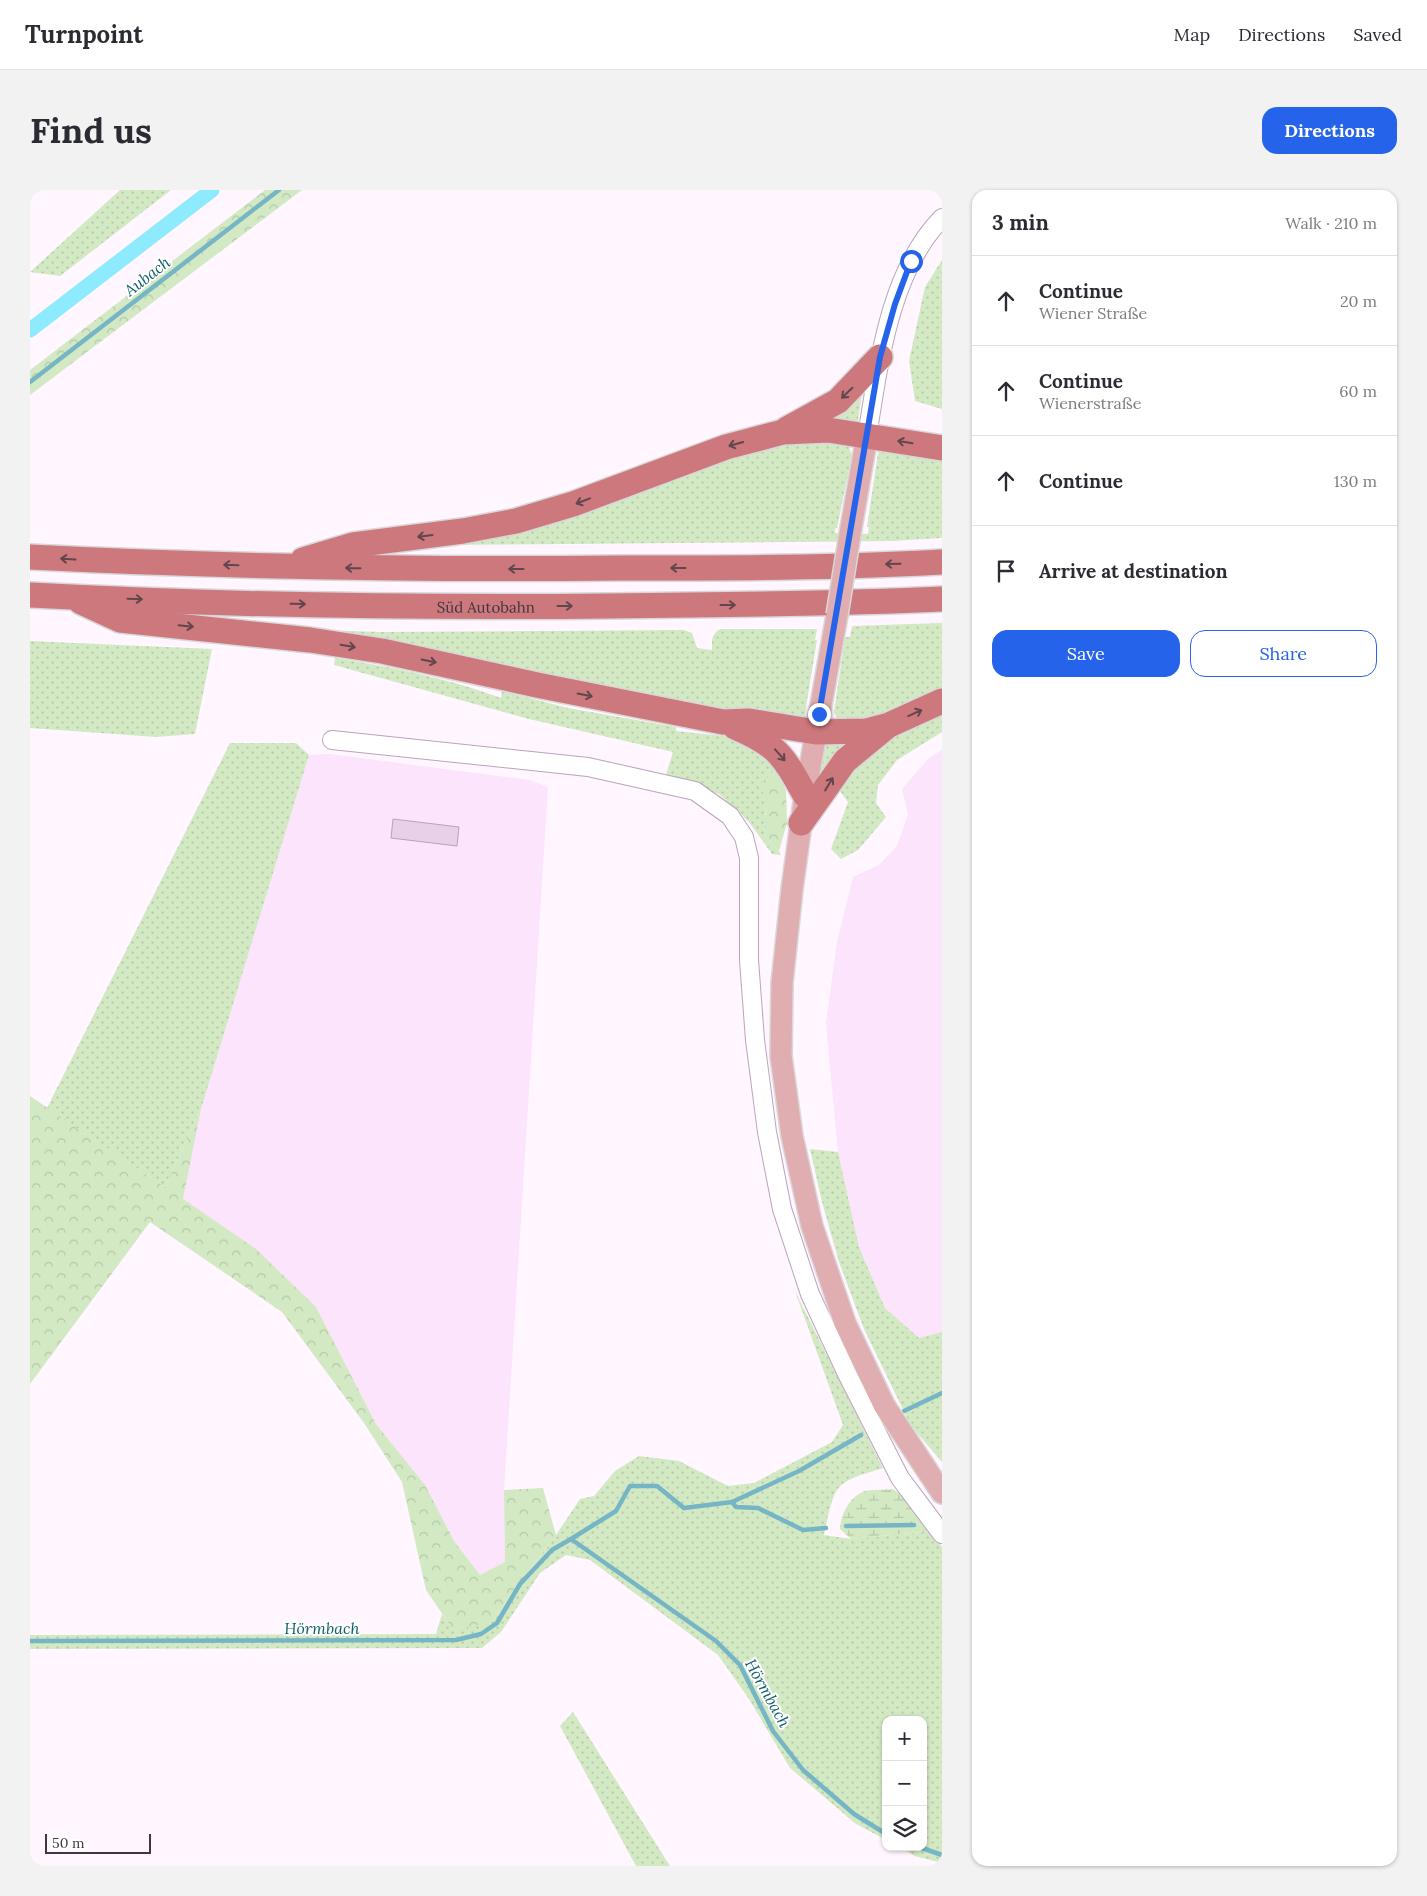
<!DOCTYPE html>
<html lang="en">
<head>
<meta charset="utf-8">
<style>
	:root { --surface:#fff; --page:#f2f2f3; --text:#2b2b33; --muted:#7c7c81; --line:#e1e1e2; --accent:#2563eb }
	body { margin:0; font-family:Lora,serif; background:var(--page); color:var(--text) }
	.controls { position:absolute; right:15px; bottom:15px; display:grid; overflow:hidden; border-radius:10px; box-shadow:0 1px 4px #0004 }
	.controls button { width:45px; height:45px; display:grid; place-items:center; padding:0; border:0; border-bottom:1px solid var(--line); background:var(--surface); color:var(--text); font:25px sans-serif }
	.scale { position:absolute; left:15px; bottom:12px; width:106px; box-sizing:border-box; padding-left:5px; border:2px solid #3f363f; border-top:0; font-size:14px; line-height:18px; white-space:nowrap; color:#3f363f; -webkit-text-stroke:4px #fff; paint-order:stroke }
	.stop { position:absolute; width:15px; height:15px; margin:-11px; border:4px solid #2563eb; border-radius:50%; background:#fff }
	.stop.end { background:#2563eb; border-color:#fff; box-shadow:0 1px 5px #0008 }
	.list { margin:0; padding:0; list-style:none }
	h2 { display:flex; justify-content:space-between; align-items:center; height:65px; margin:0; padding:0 20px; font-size:21px }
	h2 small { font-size:16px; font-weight:400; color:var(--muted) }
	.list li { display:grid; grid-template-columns:32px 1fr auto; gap:15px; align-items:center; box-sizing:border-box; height:90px; padding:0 20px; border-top:1px solid var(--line) }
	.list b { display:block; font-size:19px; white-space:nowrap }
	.list p { margin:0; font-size:16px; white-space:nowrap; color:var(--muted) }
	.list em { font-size:16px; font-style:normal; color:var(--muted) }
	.actions { display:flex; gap:10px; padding:15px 20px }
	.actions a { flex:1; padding:11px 0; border:1px solid var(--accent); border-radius:15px; text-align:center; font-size:18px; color:var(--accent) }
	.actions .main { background:var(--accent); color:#fff }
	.icon { flex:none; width:28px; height:28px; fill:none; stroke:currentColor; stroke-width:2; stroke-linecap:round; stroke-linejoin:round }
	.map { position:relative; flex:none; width:912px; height:1676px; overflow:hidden; border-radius:15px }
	header { display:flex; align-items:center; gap:30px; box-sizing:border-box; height:70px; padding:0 25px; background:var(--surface); border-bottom:1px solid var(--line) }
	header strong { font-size:24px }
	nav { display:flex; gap:28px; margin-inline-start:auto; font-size:18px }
	.intro { display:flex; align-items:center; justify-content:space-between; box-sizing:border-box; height:120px; padding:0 30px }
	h1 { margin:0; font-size:35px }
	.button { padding:12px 22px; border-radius:15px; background:var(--accent); color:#fff; font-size:18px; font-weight:700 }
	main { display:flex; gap:30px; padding:0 30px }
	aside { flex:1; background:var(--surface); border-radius:15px; box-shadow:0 1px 4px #0004 }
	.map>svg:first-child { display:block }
	.built { fill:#fbe4fc }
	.grass { fill:url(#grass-dots) }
	.forest { fill:url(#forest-crowns) }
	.wetland { fill:url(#wetland-marsh) }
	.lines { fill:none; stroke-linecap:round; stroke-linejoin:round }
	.stream { stroke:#76b5c5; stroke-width:4.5 }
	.canal { stroke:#8eebfe; stroke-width:15 }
	.building { fill:#e8d1e8; stroke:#b8a3b9 }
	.minor-casing { stroke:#baa4ba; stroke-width:20 }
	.major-casing { stroke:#d9d7d9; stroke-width:24 }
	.highway-casing { stroke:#d9d7d9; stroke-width:28 }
	.minor { stroke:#fff; stroke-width:18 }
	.major { stroke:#e0aeb0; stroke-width:21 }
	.highway { stroke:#cc787c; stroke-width:25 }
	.major-bridge-casing { stroke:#d9d7d9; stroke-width:24; stroke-linecap:butt }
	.major-bridge { stroke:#e0aeb0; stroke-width:21 }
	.oneway { stroke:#62464e }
	.route { stroke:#2563eb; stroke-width:6 }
	.labels { text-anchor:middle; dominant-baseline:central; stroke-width:4; stroke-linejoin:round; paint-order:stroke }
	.street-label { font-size:15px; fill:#3f363f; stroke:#fff }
	.water-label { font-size:16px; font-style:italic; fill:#0e5d6b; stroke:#fff }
</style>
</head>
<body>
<header>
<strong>Turnpoint</strong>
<nav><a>Map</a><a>Directions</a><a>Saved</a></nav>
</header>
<div class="intro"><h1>Find us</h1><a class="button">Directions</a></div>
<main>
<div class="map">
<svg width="912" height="1676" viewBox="0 0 912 1676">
	<defs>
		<pattern id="grass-dots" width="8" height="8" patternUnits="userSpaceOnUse" patternTransform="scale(1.25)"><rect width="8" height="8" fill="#d2e9c3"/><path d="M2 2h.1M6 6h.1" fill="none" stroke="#b5c8a9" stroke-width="1.8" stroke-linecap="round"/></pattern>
		<pattern id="forest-crowns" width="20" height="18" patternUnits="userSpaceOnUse" patternTransform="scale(1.25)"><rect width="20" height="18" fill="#d2e9c3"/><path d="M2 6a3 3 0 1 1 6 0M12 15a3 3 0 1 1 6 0" fill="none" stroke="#b5c8a9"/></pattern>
		<pattern id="wetland-marsh" width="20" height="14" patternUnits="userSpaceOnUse" patternTransform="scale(1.25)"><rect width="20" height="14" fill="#d2e9c3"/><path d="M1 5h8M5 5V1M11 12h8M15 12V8" fill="none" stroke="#b5c8a9"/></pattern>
	</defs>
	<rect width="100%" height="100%" fill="#fff6ff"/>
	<!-- built -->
	<g class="built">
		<polygon points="912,560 912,1142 889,1148 855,1118 829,1057 808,962 796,833 807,752 823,687 849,675 867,656 878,625 872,599 899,568"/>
		<polygon points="299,564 500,590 518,597 474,1300 475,1372 450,1385 424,1351 395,1295 346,1234 286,1117 152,1009 171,919 279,565"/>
	</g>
	<!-- grass -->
	<g class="grass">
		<polygon points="90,0 141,0 30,86 0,82"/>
		<polygon points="912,70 912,219 885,211 879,171 895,97"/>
		<polygon points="833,196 827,237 784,233"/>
		<polygon points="787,248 818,255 822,265 807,338 805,339 805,343 838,344 839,337 837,337 848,263 852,257 912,265 912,348 861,351 416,355 723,258"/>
		<polygon points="912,433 912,501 851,529 808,529 804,522 815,447 820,447 822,436"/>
		<path d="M 690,439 L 787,439 L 785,450 L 787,450 L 774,529 L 766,533 L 432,472 L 289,440 L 351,442 L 654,440 L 662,443 L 667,458 L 682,460 C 682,450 681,445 690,439 Z"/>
		<polygon points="0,451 182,459 165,544 126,547 0,538"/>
		<path d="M 305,468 C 362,477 417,488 471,508 L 472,501 L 538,518 L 646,537 L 646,541 L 694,546 L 723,557 L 747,578 L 732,593 L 736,616 L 734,645 L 749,661 L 751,665 L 742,664 L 719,632 L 689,604 L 636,585 L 643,562 L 499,529 L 304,475 Z"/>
		<polygon points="912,521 912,542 867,570 848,595 846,613 856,627 828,660 811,669 801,659 818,612 807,597 846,555"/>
		<polygon points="836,547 789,589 797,551"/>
		<polygon points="200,553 266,553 279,565 171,919 135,997 17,918"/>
		<polygon points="780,959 808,962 829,1057 855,1118 889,1148 912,1142 912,1272 881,1236 834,1139 809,1072 792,1012"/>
		<path d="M 765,1101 L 853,1278 C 839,1283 816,1287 807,1300 C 800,1311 797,1332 794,1345 L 821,1349 L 901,1341 L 912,1357 L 912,1673 L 885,1666 L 869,1657 L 893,1657 L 893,1530 L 856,1530 L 856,1650 L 826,1634 L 760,1578 L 719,1509 L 688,1465 L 560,1370 L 536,1365 L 510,1383 L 471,1442 L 452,1458 L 0,1459 L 0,1445 L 406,1444 L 412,1424 L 424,1440 L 462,1431 L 526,1345 L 550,1309 L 564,1306 L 585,1281 L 609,1266 L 649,1271 L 698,1296 L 724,1293 L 802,1252 L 813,1235 Z"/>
		<polygon points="543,1522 640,1676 606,1676 530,1536"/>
	</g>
	<!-- forest -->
	<g class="forest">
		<polygon points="235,0 272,0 0,205 0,180"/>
		<polygon points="747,578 756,601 757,633 749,661 734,645 736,616 731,593"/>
		<polygon points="0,906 135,997 171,919 153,1009 226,1059 286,1117 346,1234 395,1295 424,1351 450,1385 475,1372 474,1300 513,1298 526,1345 462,1431 424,1441 396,1400 372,1292 334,1233 252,1122 120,1032 0,1194"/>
	</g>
	<!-- wetland -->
	<path class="wetland" d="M 863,1299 L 876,1308 L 901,1341 L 821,1349 L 810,1339 C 811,1324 819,1307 835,1301 C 843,1299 855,1300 863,1299 Z"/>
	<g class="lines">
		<!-- stream -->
		<g class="stream">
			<polyline points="0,192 249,0"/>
			<polyline points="874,1221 912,1203"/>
			<polyline points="702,1312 706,1317 728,1318 773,1340 796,1338"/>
			<polyline points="816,1336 884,1335"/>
			<polyline points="541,1349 586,1321 600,1296 627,1296 654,1318 702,1312 769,1281 831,1245"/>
			<polyline points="0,1451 426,1450 451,1444 467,1433 490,1394 522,1360 541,1349 686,1451 710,1475 743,1541 773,1580 824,1624 856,1644"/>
			<polyline points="889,1657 912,1665"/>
		</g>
		<!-- canal -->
		<polyline class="canal" points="0,140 182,0"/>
	</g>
	<!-- building -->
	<polygon class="building" points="363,629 429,637 427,656 361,648"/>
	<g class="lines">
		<!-- minor casing -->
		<g class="minor-casing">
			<g id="minor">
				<path d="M 837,246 C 849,174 859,82 912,28"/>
				<polyline points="302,550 558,577 665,601 700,626 714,647 719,668 719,770 725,850 737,942 752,1019 780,1104 817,1184 870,1288 912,1344"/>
			</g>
		</g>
		<!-- major casing -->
		<g class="major-casing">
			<g id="major">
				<polyline points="821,338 837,246"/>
				<polyline points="807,425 775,605 762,699 752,793 751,866 762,946 782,1036 815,1133 854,1215 912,1303"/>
			</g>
		</g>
		<!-- highway casing -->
		<g class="highway-casing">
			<g id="highway">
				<polyline points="757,239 808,211 850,167"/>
				<path d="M 0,367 C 197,377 394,380 591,378 C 698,378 805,378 912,372"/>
				<polyline points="273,370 323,355 433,341 486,331 543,314 696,257 753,242 798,240 912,258"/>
				<path id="s1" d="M 0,405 C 192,415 385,418 577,416 C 689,415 801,414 912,409"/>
				<polyline points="51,412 90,430 280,450 352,461 507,495 693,532 719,531 786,542 836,541 859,535 912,511"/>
				<path d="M 705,537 C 747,555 753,565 775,605"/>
				<polyline points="771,633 815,571 855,538"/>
			</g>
		</g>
		<!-- minor -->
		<use href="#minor" class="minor"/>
		<!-- major -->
		<use href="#major" class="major"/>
		<!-- highway -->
		<use href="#highway" class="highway"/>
		<!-- major-bridge casing -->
		<g class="major-bridge-casing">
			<polyline id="major-bridge" points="807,425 821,338"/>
		</g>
		<!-- major-bridge -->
		<use href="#major-bridge" class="major-bridge"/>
	</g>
	<!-- one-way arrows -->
	<defs><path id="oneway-shaft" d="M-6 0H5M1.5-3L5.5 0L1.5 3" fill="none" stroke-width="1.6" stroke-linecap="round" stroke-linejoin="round" transform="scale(1.25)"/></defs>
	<g class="oneway">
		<use href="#oneway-shaft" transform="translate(817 203) rotate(136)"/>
		<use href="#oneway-shaft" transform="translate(875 252) rotate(-171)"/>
		<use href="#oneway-shaft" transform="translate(706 254) rotate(164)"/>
		<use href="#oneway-shaft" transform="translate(553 311) rotate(159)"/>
		<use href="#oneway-shaft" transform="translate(395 346) rotate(173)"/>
		<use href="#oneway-shaft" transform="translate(38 369) rotate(-177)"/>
		<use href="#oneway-shaft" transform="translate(863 374) rotate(179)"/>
		<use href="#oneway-shaft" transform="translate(201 375) rotate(-178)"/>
		<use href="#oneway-shaft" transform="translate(323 378) rotate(-179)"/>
		<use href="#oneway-shaft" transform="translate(648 378) rotate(180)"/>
		<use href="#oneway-shaft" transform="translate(486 379) rotate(180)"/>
		<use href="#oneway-shaft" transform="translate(105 409) rotate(2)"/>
		<use href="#oneway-shaft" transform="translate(268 414) rotate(1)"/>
		<use href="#oneway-shaft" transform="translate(698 415)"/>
		<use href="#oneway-shaft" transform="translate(535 416)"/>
		<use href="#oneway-shaft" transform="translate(156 436) rotate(6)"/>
		<use href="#oneway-shaft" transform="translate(318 456) rotate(9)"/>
		<use href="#oneway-shaft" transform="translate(399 471) rotate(12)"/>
		<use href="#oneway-shaft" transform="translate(555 505) rotate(11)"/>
		<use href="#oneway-shaft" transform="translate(885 523) rotate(-24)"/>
		<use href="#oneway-shaft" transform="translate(750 565) rotate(49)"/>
		<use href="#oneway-shaft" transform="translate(799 594) rotate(-59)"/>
	</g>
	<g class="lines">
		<!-- route -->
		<polyline class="route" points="789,524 850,167 865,114 881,71"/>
	</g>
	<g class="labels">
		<!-- street labels -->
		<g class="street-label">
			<text stroke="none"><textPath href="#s1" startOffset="456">Süd Autobahn</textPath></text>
		</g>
		<!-- water labels -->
		<g class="water-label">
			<text transform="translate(117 86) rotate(-38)">Aubach</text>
			<text x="292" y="1438">Hörmbach</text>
			<text transform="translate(738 1503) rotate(61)">Hörmbach</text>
		</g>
	</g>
</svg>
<div class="controls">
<button>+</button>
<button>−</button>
<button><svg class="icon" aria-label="layers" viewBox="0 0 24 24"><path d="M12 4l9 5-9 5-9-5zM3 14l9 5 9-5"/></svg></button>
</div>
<div class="scale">50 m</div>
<div class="stop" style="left:881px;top:71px"></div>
<div class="stop end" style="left:789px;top:524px"></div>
</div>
<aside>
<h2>3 min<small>Walk · 210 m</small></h2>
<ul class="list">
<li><svg class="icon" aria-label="ahead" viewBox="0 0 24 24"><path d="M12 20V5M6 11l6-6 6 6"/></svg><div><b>Continue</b><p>Wiener Straße</p></div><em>20 m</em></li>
<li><svg class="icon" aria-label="ahead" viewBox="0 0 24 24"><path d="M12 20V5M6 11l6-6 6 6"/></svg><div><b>Continue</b><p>Wienerstraße</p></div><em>60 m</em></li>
<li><svg class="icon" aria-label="ahead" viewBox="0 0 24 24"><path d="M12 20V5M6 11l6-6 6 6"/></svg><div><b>Continue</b></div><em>130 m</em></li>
<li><svg class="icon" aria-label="arrive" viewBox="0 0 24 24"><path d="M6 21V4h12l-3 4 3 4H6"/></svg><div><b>Arrive at destination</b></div></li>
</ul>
<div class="actions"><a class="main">Save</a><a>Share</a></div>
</aside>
</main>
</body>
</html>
